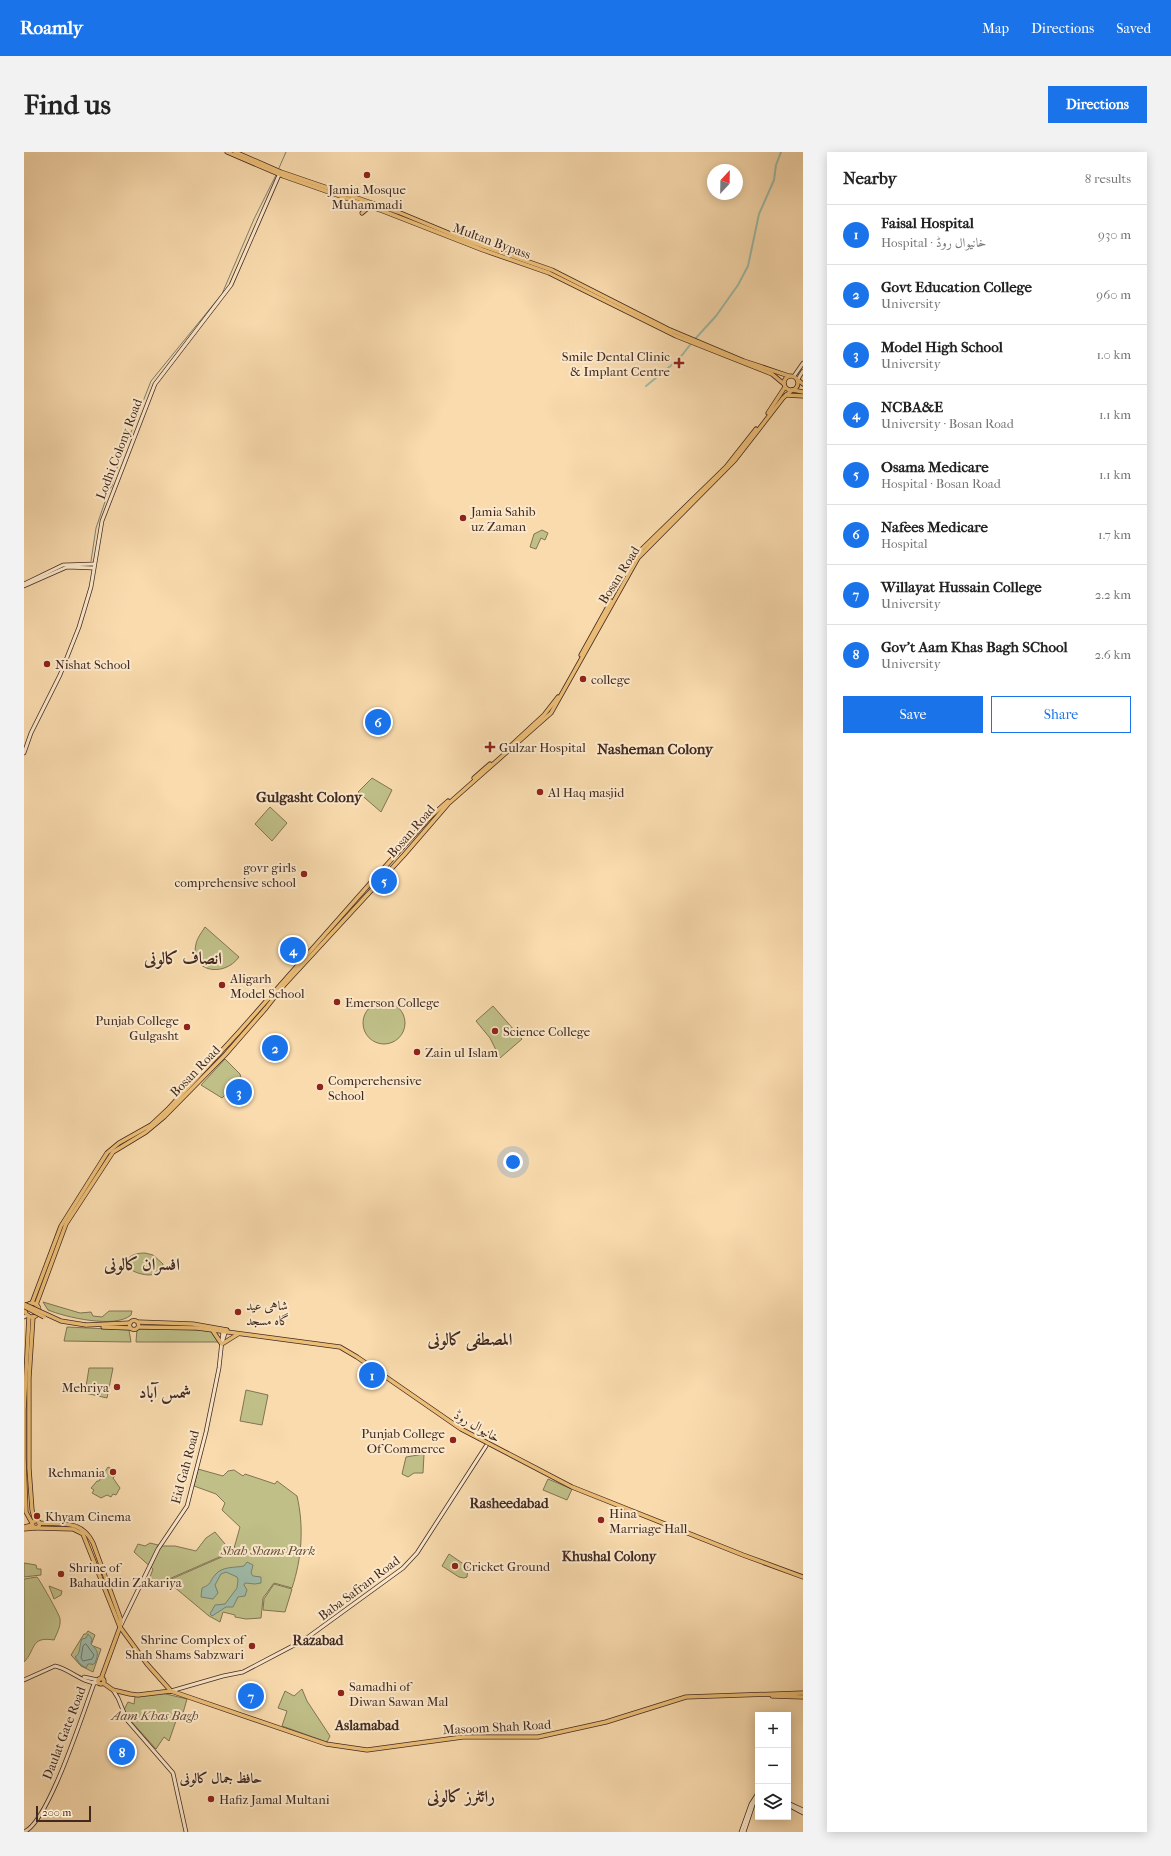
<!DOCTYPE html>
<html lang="en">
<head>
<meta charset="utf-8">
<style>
	:root { --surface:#fff; --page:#f2f2f2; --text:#222; --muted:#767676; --line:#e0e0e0; --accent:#1a73e8 }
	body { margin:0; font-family:"IM FELL French Canon",Amiri,serif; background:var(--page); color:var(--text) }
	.controls { position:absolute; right:12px; bottom:12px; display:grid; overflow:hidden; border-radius:0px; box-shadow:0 2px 10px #0003 }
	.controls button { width:36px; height:36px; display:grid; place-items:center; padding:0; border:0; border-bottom:1px solid var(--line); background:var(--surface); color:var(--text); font:20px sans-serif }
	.compass { position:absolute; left:683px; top:12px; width:36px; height:36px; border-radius:50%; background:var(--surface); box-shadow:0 2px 10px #0003; rotate:22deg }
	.scale { position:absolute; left:12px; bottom:10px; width:55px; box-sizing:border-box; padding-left:4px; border:2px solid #422920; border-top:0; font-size:11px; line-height:14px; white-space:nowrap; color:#422920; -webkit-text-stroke:3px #fbe8ca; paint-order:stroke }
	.you { position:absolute; left:489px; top:1010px; width:14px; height:14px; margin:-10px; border:3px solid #fff; border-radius:50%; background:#1a73e8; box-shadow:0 0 0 6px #1a73e833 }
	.badge { display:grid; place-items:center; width:26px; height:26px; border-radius:50%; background:var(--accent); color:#fff; font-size:13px; font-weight:700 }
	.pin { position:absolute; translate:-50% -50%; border:2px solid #fff; box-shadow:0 1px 4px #0006 }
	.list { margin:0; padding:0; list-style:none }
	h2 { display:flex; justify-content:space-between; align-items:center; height:52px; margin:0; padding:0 16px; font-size:17px }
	h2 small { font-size:13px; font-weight:400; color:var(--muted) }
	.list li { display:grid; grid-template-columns:26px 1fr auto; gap:12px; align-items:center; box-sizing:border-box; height:60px; padding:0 16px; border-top:1px solid var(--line) }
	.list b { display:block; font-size:15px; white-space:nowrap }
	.list p { margin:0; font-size:13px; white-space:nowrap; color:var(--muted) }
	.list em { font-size:13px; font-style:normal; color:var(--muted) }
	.actions { display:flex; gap:8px; padding:12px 16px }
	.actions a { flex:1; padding:9px 0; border:1px solid var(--accent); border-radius:0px; text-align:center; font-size:14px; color:var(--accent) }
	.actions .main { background:var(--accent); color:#fff }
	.icon { flex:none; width:22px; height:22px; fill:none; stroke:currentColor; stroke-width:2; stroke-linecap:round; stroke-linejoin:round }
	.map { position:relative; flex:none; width:779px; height:1680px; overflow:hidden; border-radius:0px }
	header { display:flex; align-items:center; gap:24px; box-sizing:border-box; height:56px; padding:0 20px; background:var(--accent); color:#fff }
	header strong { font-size:19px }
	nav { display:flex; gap:22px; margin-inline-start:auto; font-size:14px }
	.intro { display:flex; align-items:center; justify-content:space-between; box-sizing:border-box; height:96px; padding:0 24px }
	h1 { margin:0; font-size:28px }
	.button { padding:10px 18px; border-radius:0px; background:var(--accent); color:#fff; font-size:14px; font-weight:700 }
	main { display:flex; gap:24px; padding:0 24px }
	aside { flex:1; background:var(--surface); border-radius:0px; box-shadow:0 2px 10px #0003 }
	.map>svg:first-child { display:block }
	.green { fill:#c0bf88; stroke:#817454 }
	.water { fill:#9ebba9; stroke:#798172 }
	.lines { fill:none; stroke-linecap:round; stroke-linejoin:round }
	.shore { stroke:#707264; stroke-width:1 }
	.stream { stroke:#798172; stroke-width:1 }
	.canal { stroke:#9ebba9; stroke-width:2 }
	.secondary-casing { stroke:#422920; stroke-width:4.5 }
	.primary-casing { stroke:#422920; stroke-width:5 }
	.secondary { stroke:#fbe8ca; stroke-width:3 }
	.primary { stroke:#ecbe77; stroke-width:3.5 }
	.primary-bridge-casing { stroke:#422920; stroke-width:5; stroke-linecap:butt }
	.primary-bridge { stroke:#ecbe77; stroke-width:3.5 }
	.poi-dot { fill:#8f2418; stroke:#fbe8ca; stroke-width:1.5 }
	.labels { text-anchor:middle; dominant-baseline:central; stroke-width:4; stroke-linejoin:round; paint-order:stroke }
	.poi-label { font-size:13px; fill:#422920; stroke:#fbe8ca; text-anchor:start }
	.street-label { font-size:13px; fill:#422920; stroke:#fbe8ca }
	.park-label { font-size:13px; font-style:italic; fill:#624e3a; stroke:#fbe8ca }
	.neighbourhood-label { font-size:14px; font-weight:bold; fill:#422920; stroke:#fbe8ca }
	.quarter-label { font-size:15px; font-weight:bold; fill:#422920; stroke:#fbe8ca }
	.district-label { font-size:17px; font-weight:bold; fill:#422920; stroke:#fbe8ca }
</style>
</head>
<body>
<header>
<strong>Roamly</strong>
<nav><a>Map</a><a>Directions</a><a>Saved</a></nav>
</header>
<div class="intro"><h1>Find us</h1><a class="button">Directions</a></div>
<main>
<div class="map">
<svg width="779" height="1680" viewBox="0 0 779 1680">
	<rect width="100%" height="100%" fill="#f9dbae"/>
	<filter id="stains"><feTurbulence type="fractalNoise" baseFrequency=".005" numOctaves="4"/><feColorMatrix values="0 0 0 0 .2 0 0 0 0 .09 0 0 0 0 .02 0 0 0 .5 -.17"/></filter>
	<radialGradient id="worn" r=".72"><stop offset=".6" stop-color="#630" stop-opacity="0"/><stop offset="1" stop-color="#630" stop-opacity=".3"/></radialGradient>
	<!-- green -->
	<g class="green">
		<polygon points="518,378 524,381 521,388 517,386 512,397 506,395 510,382"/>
		<polygon points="348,626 368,638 357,660 334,640"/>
		<polygon points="246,655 263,671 248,689 231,672"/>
		<path d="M 181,775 L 215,805 C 200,826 165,820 172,792 C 173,786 178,780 181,775 Z"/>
		<circle cx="360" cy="871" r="21"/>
		<polygon points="469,854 498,887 476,906 466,886 452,869"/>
		<polygon points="201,907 216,922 218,930 205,946 201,943 198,946 177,933"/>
		<path d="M 121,1101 L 129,1103 L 139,1112 C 137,1129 112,1123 103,1115 C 100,1104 112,1101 121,1101 Z"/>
		<path d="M 19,1150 L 56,1161 L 67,1160 L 69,1164 L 78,1165 L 85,1159 L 108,1159 L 107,1163 C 91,1177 41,1165 24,1158 Z"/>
		<polygon points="43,1175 105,1178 107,1190 40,1189"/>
		<polygon points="113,1177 156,1177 189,1179 195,1190 112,1190"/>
		<polygon points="65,1216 89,1216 83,1246 61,1241"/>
		<polygon points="222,1238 244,1243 238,1273 216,1269"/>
		<polygon points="400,1302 399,1321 390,1321 384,1325 378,1322 382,1305"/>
		<polygon points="84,1315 88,1317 87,1322 91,1323 89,1326 96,1336 92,1343 89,1342 87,1345 83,1343 77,1346 68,1341 70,1338 67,1336 73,1329 75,1329"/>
		<path d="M 174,1317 L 199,1324 L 204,1319 L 210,1318 L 219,1324 L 221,1322 L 251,1332 L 253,1329 L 273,1344 C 280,1374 278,1406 268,1436 L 250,1431 L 239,1446 L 237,1466 L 222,1467 L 211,1465 L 211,1463 L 199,1460 L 196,1470 L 185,1464 L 143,1429 L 209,1400 L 216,1375 L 198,1358 L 201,1351 L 192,1342 L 170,1334 Z"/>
		<polygon points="524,1327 548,1337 543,1348 519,1338"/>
		<polygon points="191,1380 201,1392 209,1399 129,1434 123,1433 129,1417 110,1400 114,1392 121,1394 126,1391 138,1394 151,1394 172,1399 182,1386"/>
		<polygon points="425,1402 444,1415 443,1425 440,1426 435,1425 418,1414"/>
		<polygon points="0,1411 12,1413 13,1417 17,1417 17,1423 0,1425"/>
		<path d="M 13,1425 C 15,1427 36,1463 36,1467 C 37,1474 33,1481 30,1488 C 6,1484 12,1498 0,1510 L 0,1427 Z"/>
		<polygon points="250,1432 268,1437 261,1460 239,1458 240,1447"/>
		<polygon points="25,1434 38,1439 37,1443 30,1447"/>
		<polygon points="64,1479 71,1483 67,1493 77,1497 69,1520 57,1514 47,1503 60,1482 62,1482"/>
		<polygon points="278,1537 283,1549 306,1584 303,1590 258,1574 263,1559 254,1556 261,1539 270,1544"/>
		<polygon points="138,1541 163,1547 159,1561 154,1563 145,1589 140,1585 132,1597 106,1568 100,1558 104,1550 110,1552 111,1544"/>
	</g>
	<!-- water -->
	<g class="water">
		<path d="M 223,1410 L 229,1413 L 227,1421 L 229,1424 L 237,1425 L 237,1431 L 231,1432 L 221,1431 L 220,1433 L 223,1438 L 221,1444 L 214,1445 L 209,1455 L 202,1455 L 188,1464 L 186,1462 L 191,1453 L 201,1452 L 213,1436 L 214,1428 L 213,1425 L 202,1420 L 197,1422 L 191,1433 L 194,1441 L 189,1447 L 177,1445 L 178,1436 C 188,1432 185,1430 191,1423 C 198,1414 210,1416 220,1414 Z"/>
		<path d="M 64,1482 L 68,1487 L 67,1492 C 74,1499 75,1501 71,1511 L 68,1513 L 68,1512 L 64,1512 L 62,1516 L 56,1512 L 51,1505 C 57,1502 55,1493 58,1487 L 62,1486 Z"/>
	</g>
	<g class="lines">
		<!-- shore -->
		<polygon class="shore" points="62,1492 70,1503 68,1507 59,1509 57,1506 59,1494"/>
		<!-- stream -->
		<g class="stream">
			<polyline points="255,16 262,0"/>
			<polyline points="67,409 72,376 85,338 88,334 91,321 127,229 198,142 230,67 252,23"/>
		</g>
		<!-- canal -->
		<g class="canal">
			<polyline points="671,187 692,164 714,133 724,114 735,62 750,28 752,13 757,0"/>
			<polyline points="622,234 655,207 666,193"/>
		</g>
		<!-- secondary casing -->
		<g class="secondary-casing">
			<g id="secondary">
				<polyline points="770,224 779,211"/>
				<polyline points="774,227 779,219"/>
				<polyline points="0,432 39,413 69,412"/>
				<polyline points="0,434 43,415 69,416"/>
				<polyline points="0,601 7,581 36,523 55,475 67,435 78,369 131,232 207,133 255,23"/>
				<polyline points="0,1165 4,1163"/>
				<polyline points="198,1191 202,1178"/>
				<polyline points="96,1475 134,1397 163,1354 182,1280 195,1216 199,1179"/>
				<polyline points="60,1525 74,1528"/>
				<path d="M 0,1528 L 31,1514 C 46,1517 59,1532 75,1531"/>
				<polyline points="89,1538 94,1546 103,1568 149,1621 162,1680"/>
				<polyline points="147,1539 199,1524 219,1520 280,1488 379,1416 393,1401 462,1294"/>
				<polyline points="764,1651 779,1658"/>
				<polyline points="764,1653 779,1661"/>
				<path d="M 0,1680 C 25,1670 60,1557 71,1529"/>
				<polyline points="717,1680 727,1652 734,1641"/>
				<polyline points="720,1680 730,1650"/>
			</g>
		</g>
		<!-- primary casing -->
		<g class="primary-casing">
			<g id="primary">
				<polyline points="203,0 259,24 359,59 459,98 525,121 652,184 748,222 760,232"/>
				<polyline points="211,0 257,20 374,60 439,87 528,118 644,177 720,209 765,224"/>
				<polyline points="338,61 346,54"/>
				<circle cx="767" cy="231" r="7"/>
				<polyline points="774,228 779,232"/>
				<polyline points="769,238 779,240"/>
				<polyline points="762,243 779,244"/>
				<polyline points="744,261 761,235"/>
				<polyline points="602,422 618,397 702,315 732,277"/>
				<polyline points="557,503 587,449"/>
				<polyline points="480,600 520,563 534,545"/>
				<polyline points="450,626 466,612"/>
				<polyline points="8,1151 37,1074 83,1001 95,991 127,973 145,956 214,881 350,727 406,665 424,649"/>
				<circle cx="8" cy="1158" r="7"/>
				<polyline points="12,1153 42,1072 89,1000 122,980 140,965 201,903 242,856 261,832 380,703 424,652 527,561 614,406 711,308 759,246 768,238"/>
				<polyline points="5,1164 0,1258 0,1306 2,1360 8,1371"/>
				<polyline points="9,1165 5,1226 5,1316 8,1358 11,1369"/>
				<circle cx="110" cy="1173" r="4.5"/>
				<polyline points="115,1170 169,1172 203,1178"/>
				<polyline points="62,1173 106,1171"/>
				<polyline points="79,1175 106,1176"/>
				<polyline points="115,1175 173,1176 316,1195 333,1205 437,1277 548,1335 719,1403 779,1425"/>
				<polyline points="189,1179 197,1191"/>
				<polyline points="198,1192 214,1182"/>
				<circle cx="12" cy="1372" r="3.5"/>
				<path d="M 15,1371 C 38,1373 57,1367 69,1391 L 97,1468 L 96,1475 L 77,1527"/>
				<polyline points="0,1375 8,1373"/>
				<polyline points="12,1376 49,1377 59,1382 96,1475 123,1512 147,1539"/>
				<polyline points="0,1377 11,1376"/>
				<circle cx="77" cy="1529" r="3"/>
				<polyline points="79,1531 89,1538 106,1542 114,1543 147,1539 302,1592 343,1598 439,1585 514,1585 582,1570 662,1545 779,1541"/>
				<polyline points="748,1544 779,1545"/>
			</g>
		</g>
		<!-- secondary -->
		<use href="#secondary" class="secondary"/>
		<!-- primary -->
		<use href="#primary" class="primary"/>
		<!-- primary-bridge casing -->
		<g class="primary-bridge-casing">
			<g id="primary-bridge">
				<polyline points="0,1152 37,1169 62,1173"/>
				<polyline points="1,1155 20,1165"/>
			</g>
		</g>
		<!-- primary-bridge -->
		<use href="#primary-bridge" class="primary-bridge"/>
	</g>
	<!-- markers -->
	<g class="poi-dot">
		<circle cx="343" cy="23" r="4"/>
		<path d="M653 205h4v4h4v4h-4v4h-4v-4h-4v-4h4z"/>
		<circle cx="439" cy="366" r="4"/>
		<circle cx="23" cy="512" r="4"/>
		<circle cx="559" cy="527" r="4"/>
		<path d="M464 589h4v4h4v4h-4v4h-4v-4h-4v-4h4z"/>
		<circle cx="516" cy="640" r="4"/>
		<circle cx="280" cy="722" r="4"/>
		<circle cx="198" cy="833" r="4"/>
		<circle cx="313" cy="850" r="4"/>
		<circle cx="163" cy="875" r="4"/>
		<circle cx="471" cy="879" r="4"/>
		<circle cx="393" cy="900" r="4"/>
		<circle cx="296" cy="935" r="4"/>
		<circle cx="214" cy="1160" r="4"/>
		<circle cx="93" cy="1235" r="4"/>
		<circle cx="429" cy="1288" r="4"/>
		<circle cx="89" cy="1320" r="4"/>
		<circle cx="13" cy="1364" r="4"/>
		<circle cx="577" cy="1368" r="4"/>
		<circle cx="431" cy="1414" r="4"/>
		<circle cx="37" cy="1422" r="4"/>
		<circle cx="228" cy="1494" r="4"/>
		<circle cx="317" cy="1541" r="4"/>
		<circle cx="187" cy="1647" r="4"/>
	</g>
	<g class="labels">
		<!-- poi labels -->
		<g class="poi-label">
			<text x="343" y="37" text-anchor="middle">Jamia Mosque<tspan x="343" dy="15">Muhammadi</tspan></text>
			<text x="646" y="204" text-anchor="end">Smile Dental Clinic<tspan x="646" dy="15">&amp; Implant Centre</tspan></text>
			<text x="447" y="359">Jamia Sahib<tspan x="447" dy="15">uz Zaman</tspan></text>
			<text x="31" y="512">Nishat School</text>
			<text x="567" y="527">college</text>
			<text x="475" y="595">Gulzar Hospital</text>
			<text x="524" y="640">Al Haq masjid</text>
			<text x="272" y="715" text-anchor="end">govr girls<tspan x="272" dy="15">comprehensive school</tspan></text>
			<text x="206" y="826">Aligarh<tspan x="206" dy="15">Model School</tspan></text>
			<text x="321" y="850">Emerson College</text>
			<text x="155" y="868" text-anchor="end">Punjab College<tspan x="155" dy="15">Gulgasht</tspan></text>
			<text x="479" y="879">Science College</text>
			<text x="401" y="900">Zain ul Islam</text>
			<text x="304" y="928">Comperehensive<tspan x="304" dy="15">School</tspan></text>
			<text x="222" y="1153">شاہی عید<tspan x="222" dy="15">گاہ مسجد</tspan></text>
			<text x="85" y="1235" text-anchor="end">Mehriya</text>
			<text x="421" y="1281" text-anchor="end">Punjab College<tspan x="421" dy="15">Of Commerce</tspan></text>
			<text x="81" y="1320" text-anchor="end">Rehmania</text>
			<text x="585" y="1361">Hina<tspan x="585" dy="15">Marriage Hall</tspan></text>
			<text x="21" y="1364">Khyam Cinema</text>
			<text x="439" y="1414">Cricket Ground</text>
			<text x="45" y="1415">Shrine of<tspan x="45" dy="15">Bahauddin Zakariya</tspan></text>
			<text x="220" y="1487" text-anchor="end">Shrine Complex of<tspan x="220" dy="15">Shah Shams Sabzwari</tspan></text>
			<text x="325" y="1534">Samadhi of<tspan x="325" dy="15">Diwan Sawan Mal</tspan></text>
			<text x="195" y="1647">Hafiz Jamal Multani</text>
		</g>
		<!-- street labels -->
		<g class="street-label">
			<text transform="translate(468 89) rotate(20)">Multan Bypass</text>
			<text transform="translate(95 297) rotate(-69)">Lodhi Colony Road</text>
			<text transform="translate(595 423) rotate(-58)">Bosan Road</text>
			<text transform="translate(387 679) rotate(-49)">Bosan Road</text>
			<text transform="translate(171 919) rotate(-46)">Bosan Road</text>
			<text transform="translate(453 1274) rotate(30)">خانیوال روڈ</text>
			<text transform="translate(161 1315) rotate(-75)">Eid Gah Road</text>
			<text transform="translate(335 1436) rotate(-37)">Baba Safran Road</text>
			<text transform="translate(473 1575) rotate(-3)">Masoom Shah Road</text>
			<text transform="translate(40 1581) rotate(-69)">Daulat Gate Road</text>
		</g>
		<!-- park labels -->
		<g class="park-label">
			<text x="244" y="1398">Shah Shams Park</text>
			<text x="131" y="1563">Aam Khas Bagh</text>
		</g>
		<!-- neighbourhood labels -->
		<g class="neighbourhood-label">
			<text x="485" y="1351">Rasheedabad</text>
			<text x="585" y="1404">Khushal Colony</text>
			<text x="294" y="1488">Razabad</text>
			<text x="343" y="1573">Aslamabad</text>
			<text x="197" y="1626">حافظ جمال کالونی</text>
		</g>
		<!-- quarter labels -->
		<g class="quarter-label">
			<text x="631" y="597">Nasheman Colony</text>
			<text x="285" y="645">Gulgasht Colony</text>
		</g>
		<!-- district labels -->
		<g class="district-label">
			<text x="159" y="806">انصاف کالونی</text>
			<text x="118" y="1112">افسران کالونی</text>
			<text x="446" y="1187">المصطفی کالونی</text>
			<text x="141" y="1240">شمس آباد</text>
			<text x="437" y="1644">رائٹرز کالونی</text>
		</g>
	</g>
	<rect width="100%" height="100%" filter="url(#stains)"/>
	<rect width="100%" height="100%" fill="url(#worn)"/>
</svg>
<div class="controls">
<button>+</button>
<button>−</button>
<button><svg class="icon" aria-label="layers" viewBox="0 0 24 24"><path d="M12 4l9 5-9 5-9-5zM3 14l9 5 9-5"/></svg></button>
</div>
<svg class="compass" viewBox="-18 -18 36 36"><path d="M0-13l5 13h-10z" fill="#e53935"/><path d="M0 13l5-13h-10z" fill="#767676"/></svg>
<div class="scale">200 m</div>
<div class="you"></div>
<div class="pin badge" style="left:348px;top:1223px">1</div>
<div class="pin badge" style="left:251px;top:896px">2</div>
<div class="pin badge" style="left:215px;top:940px">3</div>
<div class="pin badge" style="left:269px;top:798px">4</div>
<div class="pin badge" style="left:360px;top:729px">5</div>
<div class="pin badge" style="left:354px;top:570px">6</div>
<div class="pin badge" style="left:227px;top:1544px">7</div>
<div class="pin badge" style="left:98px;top:1600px">8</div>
</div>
<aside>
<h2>Nearby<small>8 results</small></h2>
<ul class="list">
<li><span class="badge">1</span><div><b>Faisal Hospital</b><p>Hospital · خانیوال روڈ</p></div><em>930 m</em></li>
<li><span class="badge">2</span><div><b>Govt Education College</b><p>University</p></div><em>960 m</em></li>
<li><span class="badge">3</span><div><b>Model High School</b><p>University</p></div><em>1.0 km</em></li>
<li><span class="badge">4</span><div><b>NCBA&amp;E</b><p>University · Bosan Road</p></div><em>1.1 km</em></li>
<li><span class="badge">5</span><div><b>Osama Medicare</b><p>Hospital · Bosan Road</p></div><em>1.1 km</em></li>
<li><span class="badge">6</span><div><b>Nafees Medicare</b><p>Hospital</p></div><em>1.7 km</em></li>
<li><span class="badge">7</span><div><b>Willayat Hussain College</b><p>University</p></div><em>2.2 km</em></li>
<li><span class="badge">8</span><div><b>Gov't Aam Khas Bagh SChool</b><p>University</p></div><em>2.6 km</em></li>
</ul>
<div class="actions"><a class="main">Save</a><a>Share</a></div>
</aside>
</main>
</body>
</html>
